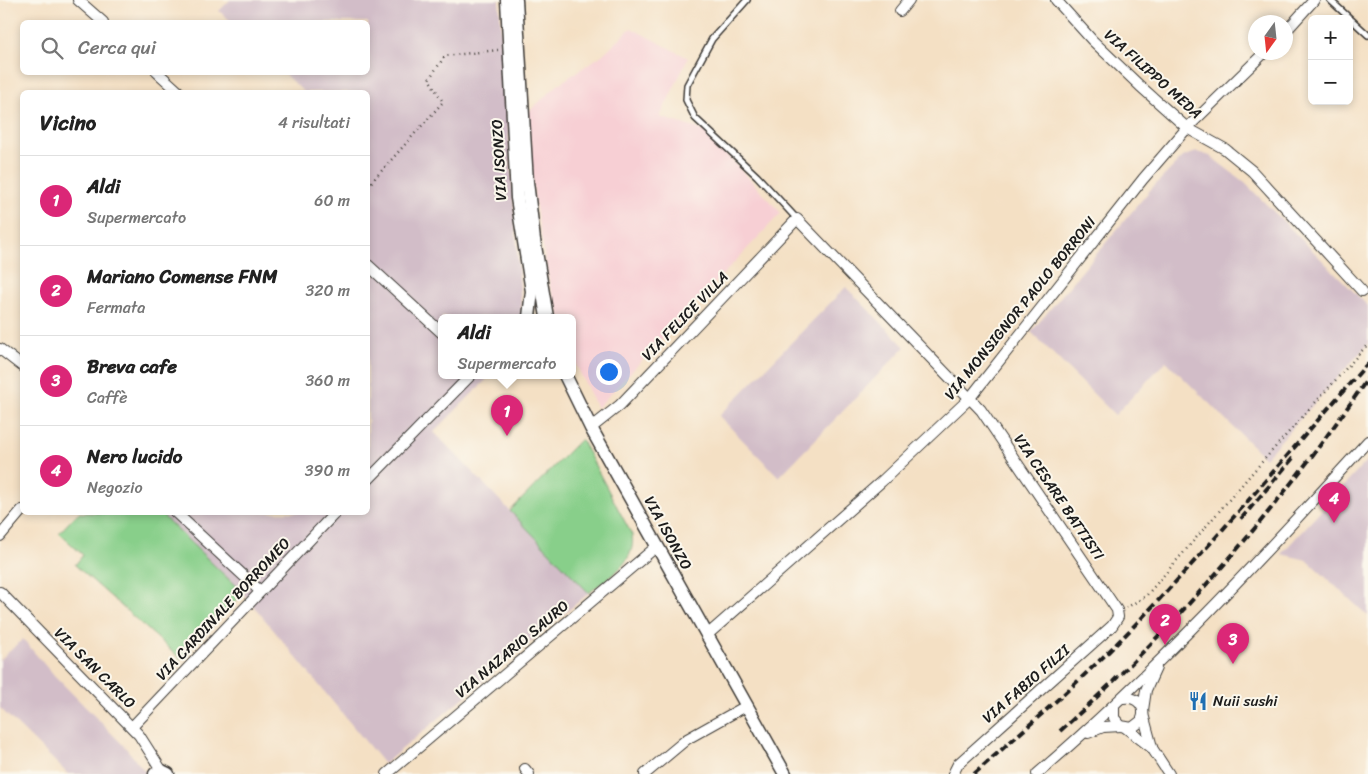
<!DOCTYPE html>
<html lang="it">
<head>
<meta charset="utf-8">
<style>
	:root { --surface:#fff; --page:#f2f2f2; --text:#222; --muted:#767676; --line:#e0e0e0; --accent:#db2777 }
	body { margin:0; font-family:Sriracha,sans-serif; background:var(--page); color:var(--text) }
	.controls { position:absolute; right:15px; top:15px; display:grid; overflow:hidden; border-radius:8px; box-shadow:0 2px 8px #0003 }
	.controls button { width:45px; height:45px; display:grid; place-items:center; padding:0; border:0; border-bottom:1px solid var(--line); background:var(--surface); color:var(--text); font:25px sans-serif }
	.compass { position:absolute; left:1248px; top:15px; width:45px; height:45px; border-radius:50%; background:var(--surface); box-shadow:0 2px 8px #0003; rotate:195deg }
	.you { position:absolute; left:608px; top:371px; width:18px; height:18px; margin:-12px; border:4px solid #fff; border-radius:50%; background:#1a73e8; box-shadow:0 0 0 8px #1a73e833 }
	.badge { display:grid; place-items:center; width:32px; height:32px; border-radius:50%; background:var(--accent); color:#fff; font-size:16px; font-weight:700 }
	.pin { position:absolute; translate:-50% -41px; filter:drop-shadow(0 1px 2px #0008) }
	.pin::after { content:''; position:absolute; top:26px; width:18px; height:15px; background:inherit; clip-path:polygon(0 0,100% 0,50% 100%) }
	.popup { position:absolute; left:438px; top:314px; width:138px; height:65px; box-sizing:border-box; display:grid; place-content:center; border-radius:8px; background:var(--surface); filter:drop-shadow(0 1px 4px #0005); font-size:16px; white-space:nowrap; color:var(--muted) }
	.popup b { font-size:19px; color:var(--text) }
	.popup::after { content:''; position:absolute; left:50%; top:100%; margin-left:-10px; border:10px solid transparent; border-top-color:var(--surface) }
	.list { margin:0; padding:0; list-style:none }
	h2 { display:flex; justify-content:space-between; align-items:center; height:65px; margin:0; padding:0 20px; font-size:21px }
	h2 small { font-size:16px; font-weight:400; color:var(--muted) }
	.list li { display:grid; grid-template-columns:32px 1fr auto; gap:15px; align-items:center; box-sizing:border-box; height:90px; padding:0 20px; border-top:1px solid var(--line) }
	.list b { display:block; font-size:19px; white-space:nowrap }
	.list p { margin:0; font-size:16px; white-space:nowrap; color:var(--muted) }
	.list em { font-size:16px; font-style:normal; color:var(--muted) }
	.icon { flex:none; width:28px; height:28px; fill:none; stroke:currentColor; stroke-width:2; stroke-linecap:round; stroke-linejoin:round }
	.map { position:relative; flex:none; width:1368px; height:774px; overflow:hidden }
	.search { position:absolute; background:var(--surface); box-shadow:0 2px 8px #0003; left:20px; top:20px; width:350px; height:55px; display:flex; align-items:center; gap:12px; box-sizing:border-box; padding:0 18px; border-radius:8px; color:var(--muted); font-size:19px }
	.panel { position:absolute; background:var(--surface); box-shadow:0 2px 8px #0003; left:20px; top:90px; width:350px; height:425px; border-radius:8px }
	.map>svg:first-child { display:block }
	.built { fill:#f7cfd4 }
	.industrial { fill:#d2bdc8 }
	.green { fill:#88cf8a; stroke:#527653 }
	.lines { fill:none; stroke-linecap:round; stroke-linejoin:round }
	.service-casing { stroke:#3c3935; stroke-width:8 }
	.minor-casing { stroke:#3c3935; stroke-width:12 }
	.tertiary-casing { stroke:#3c3935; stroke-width:15 }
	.path { stroke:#3c3935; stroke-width:2.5; stroke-dasharray:1 4; stroke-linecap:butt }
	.service { stroke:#fff; stroke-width:5 }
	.minor { stroke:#fff; stroke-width:10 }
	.tertiary { stroke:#fff; stroke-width:12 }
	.rail { stroke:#1c1c1c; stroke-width:4; stroke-dasharray:8 4; stroke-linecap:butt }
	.labels { text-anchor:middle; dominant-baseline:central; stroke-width:4; stroke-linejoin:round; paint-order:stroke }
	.street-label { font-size:15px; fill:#1c1c1c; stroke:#fbf7ec }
	.poi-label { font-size:15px; fill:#1c1c1c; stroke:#fbf7ec; text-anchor:start }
</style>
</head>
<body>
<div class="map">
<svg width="1368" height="774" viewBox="0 0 1368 774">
	<rect width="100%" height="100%" fill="#fbf7ec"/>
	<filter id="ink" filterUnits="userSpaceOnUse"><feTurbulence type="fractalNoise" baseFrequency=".02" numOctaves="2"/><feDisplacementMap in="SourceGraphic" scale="10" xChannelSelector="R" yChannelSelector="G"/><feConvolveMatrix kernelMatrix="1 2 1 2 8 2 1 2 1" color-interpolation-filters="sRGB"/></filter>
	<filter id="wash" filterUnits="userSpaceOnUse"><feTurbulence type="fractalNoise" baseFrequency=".0096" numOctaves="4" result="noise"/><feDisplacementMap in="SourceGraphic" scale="20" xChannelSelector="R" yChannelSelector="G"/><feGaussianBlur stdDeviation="1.12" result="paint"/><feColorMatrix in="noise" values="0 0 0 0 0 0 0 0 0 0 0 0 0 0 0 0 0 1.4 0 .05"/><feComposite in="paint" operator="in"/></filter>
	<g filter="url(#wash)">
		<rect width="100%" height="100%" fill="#f4e0c4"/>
		<!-- built -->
		<polygon class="built" points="631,28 688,58 660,117 705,131 781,213 597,408 572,356 572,317 560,317 550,287 534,197 527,113 559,84 602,55"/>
		<!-- industrial -->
		<g class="industrial">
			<polygon points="230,0 499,0 522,317 442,317 442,375 491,375 434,432 589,593 384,764 243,593 160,513 368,512 368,283 381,269 368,256 368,92 304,92 283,73 368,72 368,22 232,22 219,11"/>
			<polygon points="1197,152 1210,156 1244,182 1368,306 1368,344 1265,458 1166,361 1115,415 1031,332 1151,189 1184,156"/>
			<polygon points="846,287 905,347 779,477 719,416"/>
			<polygon points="1368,460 1368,616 1307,560 1281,554"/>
			<polygon points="23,639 49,670 125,747 147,774 68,774 0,708 0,660"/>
		</g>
		<!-- green -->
		<g class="green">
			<path d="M 581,439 L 632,535 C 637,563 608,577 589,593 L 510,511 Z"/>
			<polygon points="78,513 160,513 243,593 181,659 75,565 83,555 59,533"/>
		</g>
	</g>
	<g filter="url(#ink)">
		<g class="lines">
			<!-- service casing -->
			<g class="service-casing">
				<g id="service">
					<polyline points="747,0 712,39 687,85 686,100 695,118 757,176 797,219"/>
					<polyline points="1330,0 1368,35"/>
				</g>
			</g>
			<!-- minor casing -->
			<g class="minor-casing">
				<g id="minor">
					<polyline points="78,0 103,22"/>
					<polyline points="1056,0 1092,40 1140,86 1187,128 1225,149 1252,171 1362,291"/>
					<polyline points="900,11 909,0"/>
					<polyline points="1286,31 1314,0"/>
					<polyline points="157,72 179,92"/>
					<polyline points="368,265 442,333"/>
					<polyline points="0,349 22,366"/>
					<polyline points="591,428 620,405 797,219 981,410 1117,610 1118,617 1112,626 958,764 953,774"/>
					<polyline points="368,480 471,375"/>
					<polyline points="175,512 259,590"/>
					<polyline points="0,536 22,510"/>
					<polyline points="0,592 139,735 162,771"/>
					<polyline points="706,636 881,482 970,398 1143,179 1187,128 1265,52"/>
					<path d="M 1114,707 L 1114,718 L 1121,726 L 1132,728 L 1141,721 C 1148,707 1137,696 1123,698"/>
					<polyline points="1143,710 1146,690 1156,668"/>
					<polyline points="1143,714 1152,747"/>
					<polyline points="132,727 336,512"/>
					<polyline points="1126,728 1152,748 1169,774"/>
					<polyline points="1088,733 1103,727 1121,726"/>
					<polyline points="525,769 529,774"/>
					<polyline points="387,774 656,547"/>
					<polyline points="645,774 687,739 746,706"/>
					<path d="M 1037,774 C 1156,672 1262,557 1368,441"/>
				</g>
			</g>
			<!-- tertiary casing -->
			<g class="tertiary-casing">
				<g id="tertiary">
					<polyline points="507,0 517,198 532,291 529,317"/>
					<polyline points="516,0 527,182 534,240 547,317"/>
					<polyline points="565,375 591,428 785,774"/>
					<polyline points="155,774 162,771 168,774"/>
				</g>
			</g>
			<!-- path -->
			<g class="path">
				<polyline points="368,186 443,102 429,79 445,56 498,50"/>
				<polyline points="1126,608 1146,596 1253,472 1368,344"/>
			</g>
			<!-- service -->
			<use href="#service" class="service"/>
			<!-- minor -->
			<use href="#minor" class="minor"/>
			<!-- tertiary -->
			<use href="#tertiary" class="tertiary"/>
			<!-- rail -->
			<g class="rail">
				<polyline points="1241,519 1293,458"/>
				<path d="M 1060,731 C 1177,626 1279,508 1368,378"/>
				<path d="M 974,774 C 1028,726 1083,679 1133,627 C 1215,542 1290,451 1368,363"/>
			</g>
		</g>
	</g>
	<!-- icons -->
	<defs>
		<g id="restaurant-bare" transform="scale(1.5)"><path d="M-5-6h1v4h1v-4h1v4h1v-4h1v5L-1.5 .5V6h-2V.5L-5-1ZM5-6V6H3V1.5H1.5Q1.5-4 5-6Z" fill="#1f6fb2" stroke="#fbf7ec" stroke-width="2.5" paint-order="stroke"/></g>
	</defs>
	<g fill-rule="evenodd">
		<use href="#restaurant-bare" x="1198" y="701"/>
	</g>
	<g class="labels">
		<!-- street labels -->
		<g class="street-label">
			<text transform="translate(1153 74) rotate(42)">VIA FILIPPO MEDA</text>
			<text transform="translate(499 160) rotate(-93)">VIA ISONZO</text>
			<text transform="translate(1020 308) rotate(-51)">VIA MONSIGNOR PAOLO BORRONI</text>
			<text transform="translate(685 316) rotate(-46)">VIA FELICE VILLA</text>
			<text transform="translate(1059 497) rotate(56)">VIA CESARE BATTISTI</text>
			<text transform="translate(668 533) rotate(61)">VIA ISONZO</text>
			<text transform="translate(223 609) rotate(-47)">VIA CARDINALE BORROMEO</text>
			<text transform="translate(512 649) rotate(-40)">VIA NAZARIO SAURO</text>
			<text transform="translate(95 668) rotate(45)">VIA SAN CARLO</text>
			<text transform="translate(1026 684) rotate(-41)">VIA FABIO FILZI</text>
		</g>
		<!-- poi labels -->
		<g class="poi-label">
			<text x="1213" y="701">Nuii sushi</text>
		</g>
	</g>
</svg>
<div class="controls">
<button>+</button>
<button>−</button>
</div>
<svg class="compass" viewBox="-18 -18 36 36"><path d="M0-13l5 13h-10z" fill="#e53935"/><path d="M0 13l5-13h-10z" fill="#767676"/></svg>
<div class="you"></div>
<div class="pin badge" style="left:507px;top:436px">1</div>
<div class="popup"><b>Aldi</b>Supermercato</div>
<div class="pin badge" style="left:1165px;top:645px">2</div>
<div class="pin badge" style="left:1233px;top:664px">3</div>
<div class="pin badge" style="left:1334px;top:523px">4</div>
<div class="search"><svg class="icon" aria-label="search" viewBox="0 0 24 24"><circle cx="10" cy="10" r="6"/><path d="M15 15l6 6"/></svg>Cerca qui</div>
<section class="panel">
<h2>Vicino<small>4 risultati</small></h2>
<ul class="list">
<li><span class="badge">1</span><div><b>Aldi</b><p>Supermercato</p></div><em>60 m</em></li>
<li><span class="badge">2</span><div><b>Mariano Comense FNM</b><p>Fermata</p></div><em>320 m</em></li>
<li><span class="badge">3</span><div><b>Breva cafe</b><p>Caffè</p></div><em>360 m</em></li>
<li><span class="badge">4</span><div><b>Nero lucido</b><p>Negozio</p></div><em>390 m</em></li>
</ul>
</section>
</div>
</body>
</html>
